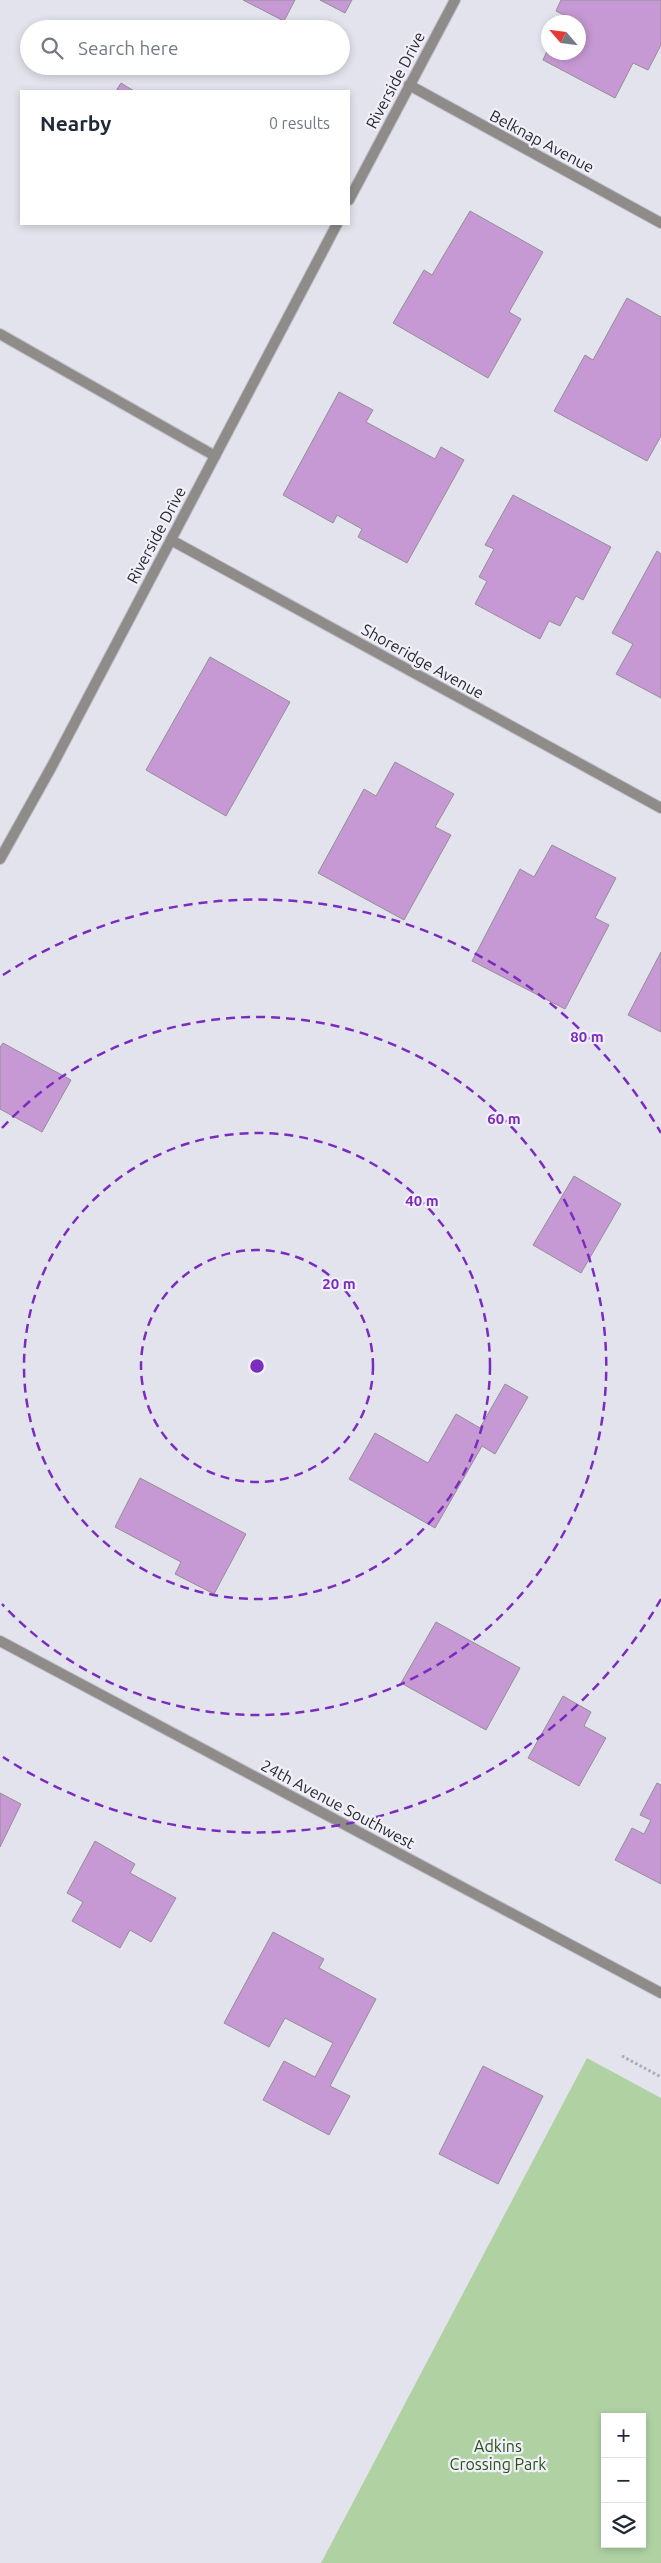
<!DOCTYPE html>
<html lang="en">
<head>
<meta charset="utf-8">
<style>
	:root { --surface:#fff; --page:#f6f6f7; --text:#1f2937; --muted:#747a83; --line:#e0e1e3 }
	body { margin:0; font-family:Ubuntu,sans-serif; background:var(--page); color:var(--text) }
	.controls { position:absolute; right:15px; bottom:15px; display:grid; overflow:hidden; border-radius:0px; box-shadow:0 2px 8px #0003 }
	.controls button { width:45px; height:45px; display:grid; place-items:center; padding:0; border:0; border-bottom:1px solid var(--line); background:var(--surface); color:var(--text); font:25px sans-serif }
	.compass { position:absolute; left:541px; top:15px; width:45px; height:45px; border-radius:50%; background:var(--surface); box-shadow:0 2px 8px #0003; rotate:298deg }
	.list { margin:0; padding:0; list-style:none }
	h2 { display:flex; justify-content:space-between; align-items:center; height:65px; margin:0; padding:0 20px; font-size:21px }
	h2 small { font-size:16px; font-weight:400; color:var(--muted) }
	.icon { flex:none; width:28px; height:28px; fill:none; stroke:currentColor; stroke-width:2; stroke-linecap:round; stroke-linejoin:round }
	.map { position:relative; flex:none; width:661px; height:2563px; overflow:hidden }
	.search { position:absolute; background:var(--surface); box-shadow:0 2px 8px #0003; left:20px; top:20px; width:330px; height:55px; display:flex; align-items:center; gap:12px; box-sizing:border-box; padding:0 18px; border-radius:28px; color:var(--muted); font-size:19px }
	.panel { position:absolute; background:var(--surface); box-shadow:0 2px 8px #0003; left:20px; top:90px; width:330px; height:135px; border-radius:0px }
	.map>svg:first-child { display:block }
	.green { fill:#b0d2a3; fill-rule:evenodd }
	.building { fill:#c799d4; stroke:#948e96 }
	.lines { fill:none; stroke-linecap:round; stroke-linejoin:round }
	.lane-casing { stroke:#bebec7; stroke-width:12 }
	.street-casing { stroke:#bebec7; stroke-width:12 }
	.path { stroke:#ababb3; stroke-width:3; stroke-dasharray:2.5 2.5; stroke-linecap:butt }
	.lane { stroke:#8f8b89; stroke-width:10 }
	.street { stroke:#8f8b89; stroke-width:10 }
	.ring { fill:none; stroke:#7b2cbf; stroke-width:2.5; stroke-dasharray:9 6 }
	.labels { text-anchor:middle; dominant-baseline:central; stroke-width:4.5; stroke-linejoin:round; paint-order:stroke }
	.street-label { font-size:16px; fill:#2a292d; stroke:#f1f0fa }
	.park-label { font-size:16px; fill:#295215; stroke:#f1f0fa }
	.centre { fill:#7b2cbf; stroke:#f1f0fa; stroke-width:2.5 }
	.ring-label { font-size:15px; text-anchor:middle; font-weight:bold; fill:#7b2cbf; stroke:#f1f0fa; stroke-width:4.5; stroke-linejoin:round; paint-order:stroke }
</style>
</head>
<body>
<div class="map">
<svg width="661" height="2563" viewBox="0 0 661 2563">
	<rect width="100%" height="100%" fill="#e3e3ed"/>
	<!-- green -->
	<path class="green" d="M 587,2058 L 661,2098 L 661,2563 L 321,2563 ZM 605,2417 L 642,2417 L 642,2544 L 605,2544 Z"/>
	<!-- building -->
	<g class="building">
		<polygon points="243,0 295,0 284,21"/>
		<polygon points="320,0 352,0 345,13"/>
		<polygon points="561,0 661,0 661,45 648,70 633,63 615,98 543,60 548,49 548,52 578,52 578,22 562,22 566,16 556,11"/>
		<polygon points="121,83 134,91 116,91"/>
		<polygon points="470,211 543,252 509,312 521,319 488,378 393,323 424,270 432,275"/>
		<polygon points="627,298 661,317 661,436 647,461 554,411 585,355 593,360"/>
		<polygon points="339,392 373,410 366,422 435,459 441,447 464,460 407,563 358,537 362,529 337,515 333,523 283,495"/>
		<polygon points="513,495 611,547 583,600 576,596 560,626 549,621 540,639 475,604 487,581 479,577 494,549 485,545"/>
		<polygon points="657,551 661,554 661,698 616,674 633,644 612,633"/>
		<polygon points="210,657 290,702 226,816 146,770"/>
		<polygon points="395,762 454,794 435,827 451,835 404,920 318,873 364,789 376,796"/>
		<polygon points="552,845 616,878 595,918 609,925 565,1009 472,961 520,869 534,877"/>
		<polygon points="661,952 661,1032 628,1015"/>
		<polygon points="3,1043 71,1080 42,1132 0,1109 0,1047"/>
		<polygon points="574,1176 621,1204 581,1273 533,1245"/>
		<polygon points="505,1384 528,1397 495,1454 482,1446 435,1528 349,1479 375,1433 428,1463 456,1414 480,1428"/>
		<polygon points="140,1478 246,1534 214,1594 175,1574 181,1562 115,1527"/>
		<polygon points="436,1622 520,1668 486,1730 401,1683"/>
		<polygon points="563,1696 591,1712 584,1726 606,1738 579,1786 528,1758"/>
		<polygon points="657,1783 661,1785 661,1884 615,1860 632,1828 644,1834 651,1820 640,1815"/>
		<polygon points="0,1793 21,1804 0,1847"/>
		<polygon points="95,1841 135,1864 130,1873 176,1898 151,1942 130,1930 120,1948 72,1921 83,1902 67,1893"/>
		<polygon points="273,1932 324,1959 319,1968 376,1999 330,2086 350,2096 329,2135 263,2100 284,2061 315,2077 333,2043 285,2018 269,2047 224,2023"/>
		<polygon points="483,2066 543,2096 498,2184 439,2154"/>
	</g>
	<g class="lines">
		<!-- lane casing -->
		<g class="lane-casing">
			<polyline id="lane" points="0,334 215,456"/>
		</g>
		<!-- street casing -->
		<g class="street-casing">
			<g id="street">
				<polyline points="409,85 661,223"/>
				<polyline points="349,200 455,0"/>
				<polyline points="171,540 661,808"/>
				<polyline points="0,859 52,766 337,224"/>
				<polyline points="0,1641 661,1993"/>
			</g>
		</g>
		<!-- path -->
		<polyline class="path" points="622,2056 661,2077"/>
		<!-- lane -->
		<use href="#lane" class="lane"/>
		<!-- street -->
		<use href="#street" class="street"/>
	</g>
	<!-- distance rings -->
	<g class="ring">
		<circle cx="257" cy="1366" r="116"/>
		<circle cx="257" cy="1366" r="233"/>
		<path d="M2 1128A349 349 0 1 1 2 1604"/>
		<path d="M661 1599A466 466 0 0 1 3 1757M3 975A466 466 0 0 1 661 1133"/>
	</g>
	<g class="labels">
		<!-- street labels -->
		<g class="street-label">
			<text transform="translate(395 80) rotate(-62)">Riverside Drive</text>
			<text transform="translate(542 141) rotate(28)">Belknap Avenue</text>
			<text transform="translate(156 535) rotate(-62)">Riverside Drive</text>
			<text transform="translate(423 661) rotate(29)">Shoreridge Avenue</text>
			<text transform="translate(338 1804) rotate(28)">24th Avenue Southwest</text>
		</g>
		<!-- park labels -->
		<g class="park-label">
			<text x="498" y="2446">Adkins<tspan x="498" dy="18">Crossing Park</tspan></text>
		</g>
	</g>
	<circle cx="257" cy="1366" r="8" class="centre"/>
	<g class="ring-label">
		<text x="587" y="1042">80 m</text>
		<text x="504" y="1124">60 m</text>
		<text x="422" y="1206">40 m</text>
		<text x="339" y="1289">20 m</text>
	</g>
</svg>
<div class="controls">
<button>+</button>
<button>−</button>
<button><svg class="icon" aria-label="layers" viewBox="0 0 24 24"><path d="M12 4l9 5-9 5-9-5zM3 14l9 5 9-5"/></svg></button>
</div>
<svg class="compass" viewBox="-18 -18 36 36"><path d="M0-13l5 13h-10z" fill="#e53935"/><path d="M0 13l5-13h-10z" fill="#747a83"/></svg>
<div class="search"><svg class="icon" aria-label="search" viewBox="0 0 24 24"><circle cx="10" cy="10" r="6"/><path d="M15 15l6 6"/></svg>Search here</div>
<section class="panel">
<h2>Nearby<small>0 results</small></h2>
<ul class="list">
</ul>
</section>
</div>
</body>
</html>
